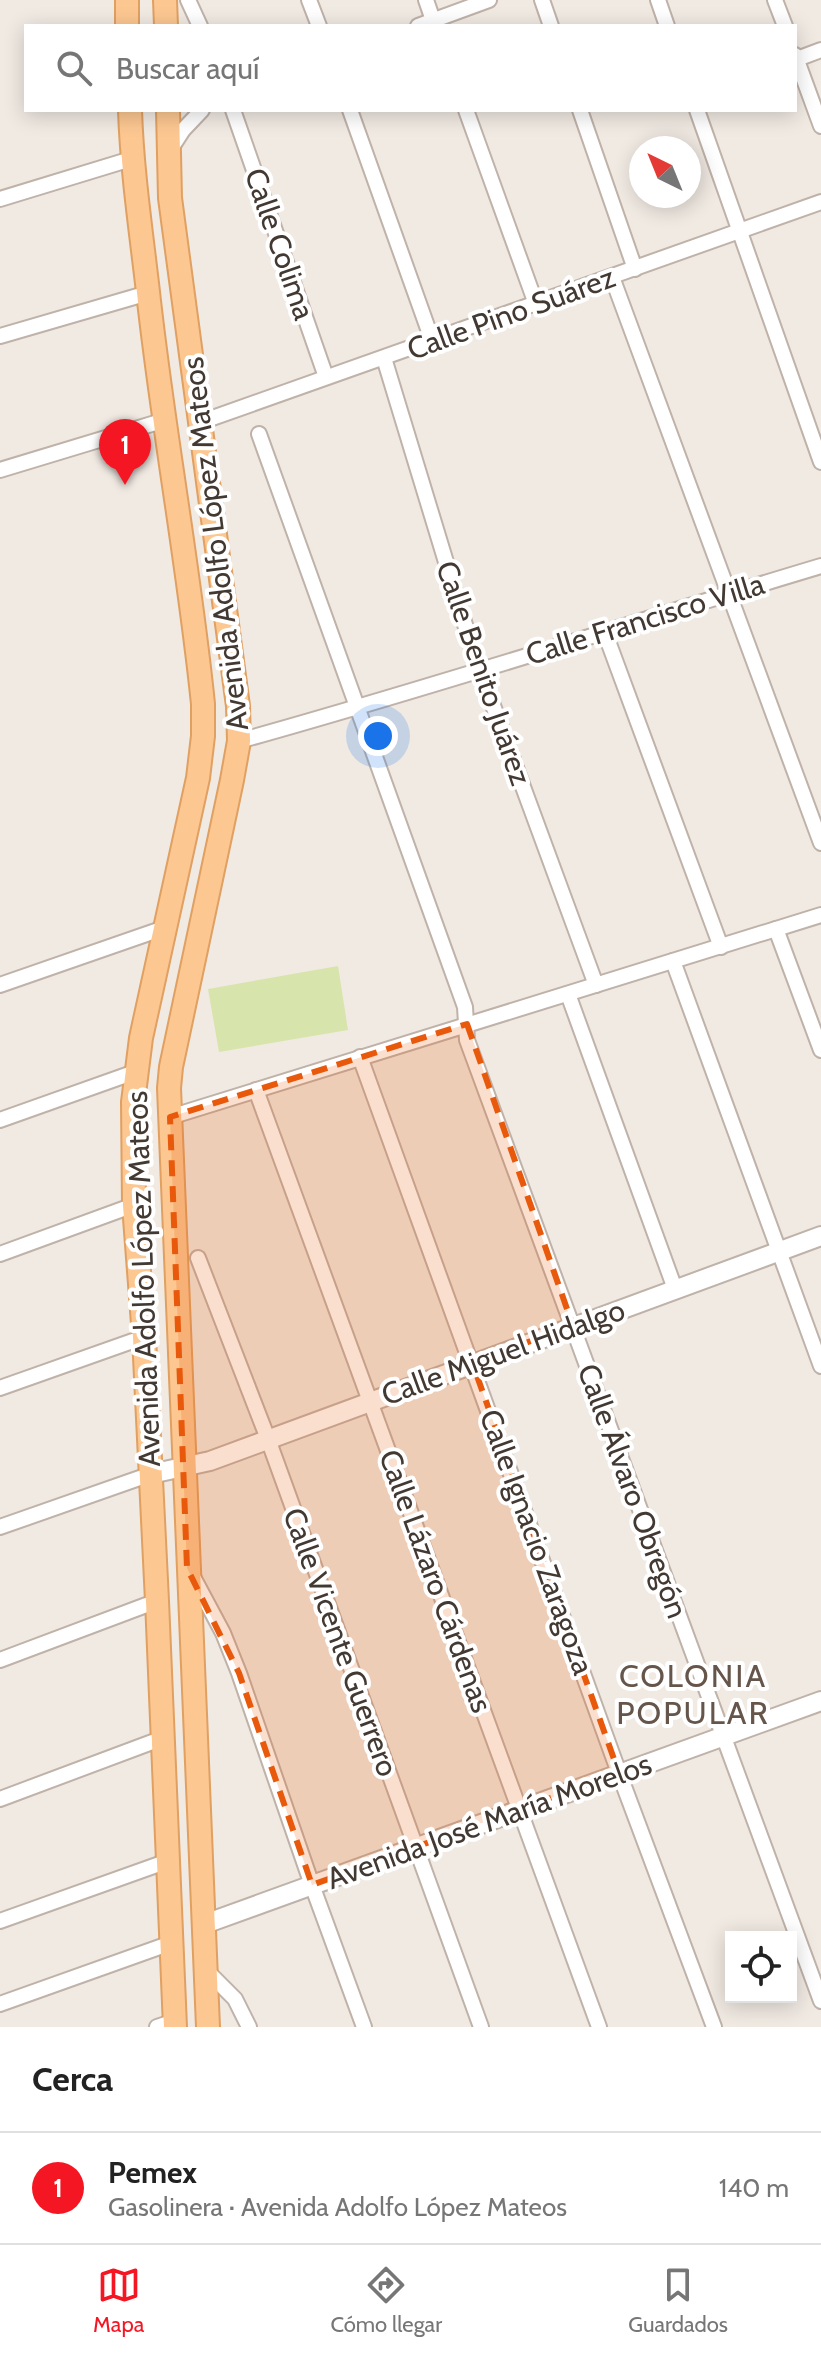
<!DOCTYPE html>
<html lang="es">
<head>
<meta charset="utf-8">
<style>
	:root { --surface:#fff; --page:#f6f6f6; --text:#222; --muted:#767676; --line:#e0e0e0; --accent:#f51623 }
	body { margin:0; font-family:Cabin,sans-serif; background:var(--page); color:var(--text) }
	.controls { position:absolute; right:24px; bottom:24px; display:grid; overflow:hidden; border-radius:0px; box-shadow:0 4px 20px #0003 }
	.controls button { width:72px; height:72px; display:grid; place-items:center; padding:0; border:0; border-bottom:2px solid var(--line); background:var(--surface); color:var(--text); font:40px sans-serif }
	.compass { position:absolute; left:629px; top:136px; width:72px; height:72px; border-radius:50%; background:var(--surface); box-shadow:0 4px 20px #0003; rotate:317deg }
	.you { position:absolute; left:378px; top:736px; width:28px; height:28px; margin:-20px; border:6px solid #fff; border-radius:50%; background:#1a73e8; box-shadow:0 0 0 12px #1a73e833 }
	.badge { display:grid; place-items:center; width:52px; height:52px; border-radius:50%; background:var(--accent); color:#fff; font-size:26px; font-weight:700 }
	.pin { position:absolute; translate:-50% -66px; filter:drop-shadow(0 2px 4px #0008) }
	.pin::after { content:''; position:absolute; top:42px; width:28px; height:24px; background:inherit; clip-path:polygon(0 0,100% 0,50% 100%) }
	.list { margin:0; padding:0; list-style:none }
	h2 { display:flex; justify-content:space-between; align-items:center; height:104px; margin:0; padding:0 32px; font-size:34px }
	h2 small { font-size:26px; font-weight:400; color:var(--muted) }
	.list li { display:grid; grid-template-columns:52px 1fr auto; gap:24px; align-items:center; box-sizing:border-box; height:112px; padding:0 32px; border-top:2px solid var(--line) }
	.list b { display:block; font-size:30px; white-space:nowrap }
	.list p { margin:0; font-size:26px; white-space:nowrap; color:var(--muted) }
	.list em { font-size:26px; font-style:normal; color:var(--muted) }
	.icon { flex:none; width:44px; height:44px; fill:none; stroke:currentColor; stroke-width:2; stroke-linecap:round; stroke-linejoin:round }
	.map { position:relative; flex:none; width:821px; height:2027px; overflow:hidden }
	.search { position:absolute; background:var(--surface); box-shadow:0 4px 20px #0003; left:24px; right:24px; top:24px; height:88px; display:flex; align-items:center; gap:20px; box-sizing:border-box; padding:0 28px; border-radius:0px; color:var(--muted); font-size:30px }
	.sheet { height:216px; background:var(--surface) }
	nav { display:flex; justify-content:space-around; align-items:center; box-sizing:border-box; height:112px; border-top:2px solid var(--line); background:var(--surface); font-size:22px; color:var(--muted) }
	nav a { display:grid; justify-items:center; gap:4px }
	nav .on { color:var(--accent) }
	.map>svg:first-child { display:block }
	.green { fill:#d7e5ac }
	.lines { fill:none; stroke-linecap:round; stroke-linejoin:round }
	.minor-casing { stroke:#bfb2a9; stroke-width:18 }
	.tertiary-casing { stroke:#bfb2a9; stroke-width:22 }
	.primary-casing { stroke:#e0a062; stroke-width:26 }
	.minor { stroke:#fff; stroke-width:14 }
	.tertiary { stroke:#fff; stroke-width:18 }
	.primary { stroke:#fcc791; stroke-width:22 }
	.marked { fill:#e8590c; fill-opacity:0.2; stroke:#e8590c; stroke-width:6; stroke-dasharray:16 10; stroke-linejoin:round }
	.labels { text-anchor:middle; dominant-baseline:central; stroke-width:8; stroke-linejoin:round; paint-order:stroke }
	.street-label { font-size:30px; fill:#433933; stroke:#fff }
	.neighbourhood-label { font-size:32px; letter-spacing:2px; fill:#65554b; stroke:#fff }
</style>
</head>
<body>
<div class="map">
<svg width="821" height="2027" viewBox="0 0 821 2027">
	<rect width="100%" height="100%" fill="#f1eae3"/>
	<!-- green -->
	<polygon class="green" points="338,966 348,1030 219,1052 208,989"/>
	<g class="lines">
		<!-- minor casing -->
		<g class="minor-casing">
			<g id="minor">
				<polyline points="188,0 200,26"/>
				<polyline points="309,0 319,26"/>
				<polyline points="426,0 435,26"/>
				<polyline points="542,0 551,26"/>
				<polyline points="658,0 667,26"/>
				<polyline points="775,0 785,26"/>
				<polyline points="418,26 489,0"/>
				<polyline points="795,55 821,126"/>
				<polyline points="797,59 821,50"/>
				<polyline points="233,110 326,377"/>
				<polyline points="350,110 432,340"/>
				<polyline points="466,110 536,304"/>
				<polyline points="580,110 635,269"/>
				<polyline points="697,110 821,462"/>
				<polyline points="170,150 183,130 202,110"/>
				<polyline points="0,199 131,159"/>
				<polyline points="612,277 821,843"/>
				<polyline points="0,336 148,293"/>
				<polyline points="384,358 473,651 596,985"/>
				<polyline points="201,422 821,202"/>
				<polyline points="259,434 465,1007 467,1040 821,2001"/>
				<polyline points="0,470 165,420"/>
				<polyline points="605,633 721,947"/>
				<path d="M 239,741 C 434,687 627,624 821,566"/>
				<polyline points="776,929 821,1050"/>
				<polyline points="673,961 821,1366"/>
				<polyline points="0,985 164,928"/>
				<polyline points="568,994 675,1289"/>
				<polyline points="360,1057 619,1773 714,2027"/>
				<polyline points="256,1090 599,2027"/>
				<polyline points="170,1117 821,915"/>
				<polyline points="0,1120 135,1072"/>
				<polyline points="0,1254 134,1205"/>
				<polyline points="198,1258 268,1439 481,2027"/>
				<polyline points="0,1388 144,1337"/>
				<polyline points="0,1527 151,1474"/>
				<polyline points="192,1575 223,1633 239,1673 312,1885 364,2027"/>
				<polyline points="0,1660 157,1601"/>
				<polyline points="0,1799 163,1738"/>
				<polyline points="0,1921 168,1861"/>
				<polyline points="205,1969 235,1999 249,2027"/>
				<polyline points="0,2004 171,1943"/>
				<polyline points="157,2027 175,2021"/>
			</g>
		</g>
		<!-- tertiary casing -->
		<g class="tertiary-casing">
			<g id="tertiary">
				<polyline points="151,1474 210,1461 821,1236"/>
				<polyline points="202,1925 821,1701"/>
			</g>
		</g>
		<!-- primary casing -->
		<g class="primary-casing">
			<g id="primary">
				<polyline points="127,0 127,26"/>
				<polyline points="165,0 166,26"/>
				<path d="M 130,110 C 132,171 141,231 148,292 C 163,430 189,566 203,704 L 203,736 L 198,778 L 141,1038 L 133,1102 L 134,1205 L 144,1337 L 157,1601 L 175,2027"/>
				<polyline points="168,110 170,198 238,706 239,741 232,780 171,1067 169,1088 208,2027"/>
			</g>
		</g>
		<!-- minor -->
		<use href="#minor" class="minor"/>
		<!-- tertiary -->
		<use href="#tertiary" class="tertiary"/>
		<!-- primary -->
		<use href="#primary" class="primary"/>
	</g>
	<!-- marked area -->
	<path class="marked" d="M 467,1024 L 573,1326 L 472,1362 L 619,1773 L 312,1885 L 239,1673 L 187,1568 L 170,1117 Z"/>
	<g class="labels">
		<!-- street labels -->
		<g class="street-label">
			<text transform="translate(280 244) rotate(71)">Calle Colima</text>
			<text transform="translate(511 313) rotate(-20)">Calle Pino Suárez</text>
			<text transform="translate(215 544) rotate(-97)">Avenida Adolfo López Mateos</text>
			<text transform="translate(645 619) rotate(-17)">Calle Francisco Villa</text>
			<text transform="translate(484 673) rotate(71)">Calle Benito Juárez</text>
			<text transform="translate(143 1279) rotate(-92)">Avenida Adolfo López Mateos</text>
			<text transform="translate(503 1352) rotate(-20)">Calle Miguel Hidalgo</text>
			<text transform="translate(633 1491) rotate(70)">Calle Álvaro Obregón</text>
			<text transform="translate(537 1542) rotate(70)">Calle Ignacio Zaragoza</text>
			<text transform="translate(436 1581) rotate(70)">Calle Lázaro Cárdenas</text>
			<text transform="translate(341 1642) rotate(70)">Calle Vicente Guerrero</text>
			<text transform="translate(489 1821) rotate(-20)">Avenida José María Morelos</text>
		</g>
		<!-- neighbourhood labels -->
		<g class="neighbourhood-label">
			<text x="693" y="1675">COLONIA<tspan x="693" dy="37">POPULAR</tspan></text>
		</g>
	</g>
</svg>
<div class="controls">
<button><svg class="icon" aria-label="locate" viewBox="0 0 24 24"><circle cx="12" cy="12" r="6"/><path d="M12 2v4M12 18v4M2 12h4M18 12h4"/></svg></button>
</div>
<svg class="compass" viewBox="-18 -18 36 36"><path d="M0-13l5 13h-10z" fill="#e53935"/><path d="M0 13l5-13h-10z" fill="#767676"/></svg>
<div class="you"></div>
<div class="pin badge" style="left:125px;top:485px">1</div>
<div class="search"><svg class="icon" aria-label="search" viewBox="0 0 24 24"><circle cx="10" cy="10" r="6"/><path d="M15 15l6 6"/></svg>Buscar aquí</div>
</div>
<section class="sheet">
<h2>Cerca<small></small></h2>
<ul class="list">
<li><span class="badge">1</span><div><b>Pemex</b><p>Gasolinera · Avenida Adolfo López Mateos</p></div><em>140 m</em></li>
</ul>
</section>
<nav>
<a class="on"><svg class="icon" aria-label="map" viewBox="0 0 24 24"><path d="M3 6l6-2 6 2 6-2v14l-6 2-6-2-6 2zM9 4v14M15 6v14"/></svg>Mapa</a>
<a><svg class="icon" aria-label="directions" viewBox="0 0 24 24"><path d="M12 3l9 9-9 9-9-9zM9 14v-3h6M13 9l2 2-2 2"/></svg>Cómo llegar</a>
<a><svg class="icon" aria-label="saved" viewBox="0 0 24 24"><path d="M7 4h10v16l-5-4-5 4z"/></svg>Guardados</a>
</nav>
</body>
</html>
